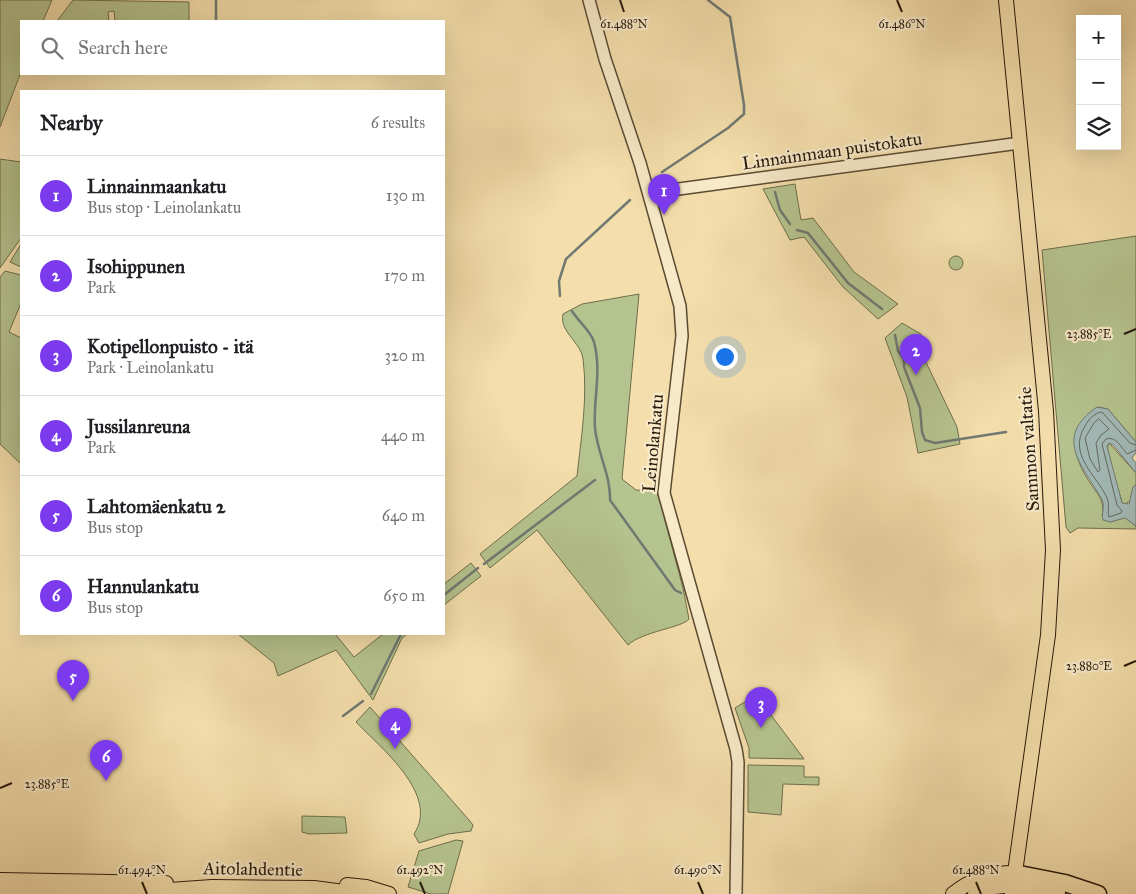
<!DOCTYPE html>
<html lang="en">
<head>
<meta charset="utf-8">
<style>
	:root { --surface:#fff; --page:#f6f6f6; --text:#202124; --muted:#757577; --line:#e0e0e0; --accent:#7c3aed }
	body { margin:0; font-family:"IM FELL Great Primer",serif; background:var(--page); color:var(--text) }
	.controls { position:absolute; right:15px; top:15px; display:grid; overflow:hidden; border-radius:0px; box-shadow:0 5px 20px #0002 }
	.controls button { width:45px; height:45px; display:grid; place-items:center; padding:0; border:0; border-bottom:1px solid var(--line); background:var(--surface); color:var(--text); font:25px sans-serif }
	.you { position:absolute; left:724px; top:356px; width:18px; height:18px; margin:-12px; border:4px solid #fff; border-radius:50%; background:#1a73e8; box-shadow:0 0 0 8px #1a73e833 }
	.badge { display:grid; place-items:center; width:32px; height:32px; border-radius:50%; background:var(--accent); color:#fff; font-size:16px; font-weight:700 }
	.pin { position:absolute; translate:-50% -41px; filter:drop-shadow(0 1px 2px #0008) }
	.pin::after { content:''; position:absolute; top:26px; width:18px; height:15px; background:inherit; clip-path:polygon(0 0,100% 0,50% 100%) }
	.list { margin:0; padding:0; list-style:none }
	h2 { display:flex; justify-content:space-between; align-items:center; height:65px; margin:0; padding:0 20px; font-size:21px }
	h2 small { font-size:16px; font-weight:400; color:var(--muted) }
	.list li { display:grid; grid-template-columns:32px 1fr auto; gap:15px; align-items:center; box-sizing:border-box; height:80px; padding:0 20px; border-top:1px solid var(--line) }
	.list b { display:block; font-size:19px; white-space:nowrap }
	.list p { margin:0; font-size:16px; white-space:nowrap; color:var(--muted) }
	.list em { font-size:16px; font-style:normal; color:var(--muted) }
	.icon { flex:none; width:28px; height:28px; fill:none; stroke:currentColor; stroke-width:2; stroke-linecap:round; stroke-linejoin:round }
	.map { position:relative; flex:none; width:1136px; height:894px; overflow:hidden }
	.search { position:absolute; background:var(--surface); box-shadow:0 5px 20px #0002; left:20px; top:20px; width:425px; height:55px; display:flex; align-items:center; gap:12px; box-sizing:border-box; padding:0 18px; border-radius:0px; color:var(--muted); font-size:19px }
	.panel { position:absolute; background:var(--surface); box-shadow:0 5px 20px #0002; left:20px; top:90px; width:425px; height:545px; border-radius:0px }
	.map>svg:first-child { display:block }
	.green { fill:#b5c38e; stroke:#6e6e4c }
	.water { fill:#a2b9b6; stroke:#707972 }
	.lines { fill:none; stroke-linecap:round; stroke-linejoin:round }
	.shore { stroke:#646860; stroke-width:1 }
	.stream { stroke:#707972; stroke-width:2.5 }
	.minor-casing { stroke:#5a4a33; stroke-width:14 }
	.major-casing { stroke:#26180b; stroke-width:16 }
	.highway-casing { stroke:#26180b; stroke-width:19 }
	.minor { stroke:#f8eac9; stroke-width:11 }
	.major { stroke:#f4dfac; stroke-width:14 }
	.highway { stroke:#f4dfac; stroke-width:16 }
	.ticks { fill:none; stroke:#26180b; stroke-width:2 }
	.labels { text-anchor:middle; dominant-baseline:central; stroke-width:4.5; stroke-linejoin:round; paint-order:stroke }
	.street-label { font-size:18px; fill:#26180b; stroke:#f8eac9 }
	.ticks-label { font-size:12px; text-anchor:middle; fill:#26180b; stroke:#f8eac9; stroke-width:4.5; stroke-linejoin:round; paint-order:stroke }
</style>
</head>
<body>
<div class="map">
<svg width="1136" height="894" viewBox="0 0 1136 894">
	<rect width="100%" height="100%" fill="#f4dfac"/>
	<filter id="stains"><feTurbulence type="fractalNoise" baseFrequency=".004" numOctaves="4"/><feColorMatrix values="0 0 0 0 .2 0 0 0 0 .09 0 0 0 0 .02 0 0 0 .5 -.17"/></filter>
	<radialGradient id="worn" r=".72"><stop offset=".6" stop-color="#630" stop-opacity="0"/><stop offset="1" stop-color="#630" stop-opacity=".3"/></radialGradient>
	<!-- green -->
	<g class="green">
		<polygon points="0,0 52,0 43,21 21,21 21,72 0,127"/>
		<polygon points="73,0 189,2 189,21 115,21 114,11 108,12 109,21 57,21"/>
		<polygon points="0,159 21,162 21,238 0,268"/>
		<polygon points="795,184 801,220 813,218 854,272 898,304 878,319 843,287 804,237 790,240 763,189"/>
		<path d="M 1136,236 L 1136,442 L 1108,409 L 1098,407 C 1069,426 1070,450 1087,478 C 1095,492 1106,499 1102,516 L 1110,522 L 1125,517 L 1136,526 L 1136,529 L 1078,528 L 1070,533 L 1066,527 L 1042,250 Z"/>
		<polygon points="21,244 21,267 10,262"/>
		<circle cx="956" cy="263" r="7"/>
		<polygon points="5,271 21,275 21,303 9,332 21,338 21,464 0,444 0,277"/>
		<path d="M 639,294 L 622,479 L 636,490 L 657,491 L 683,588 L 689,619 C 682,628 643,631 628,645 L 537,530 L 490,568 L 480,554 L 577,476 C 581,439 588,397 583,359 C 581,342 559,332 563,314 L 582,304 Z"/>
		<polygon points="902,323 921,334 922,354 957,427 960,444 918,453 907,397 885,338"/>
		<path d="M 1109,443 L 1136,473 L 1136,485 L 1133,487 L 1131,500 L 1124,505 L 1122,503 C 1120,491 1103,450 1109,443 Z"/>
		<polygon points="471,563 481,576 444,605 444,584"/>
		<polygon points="238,634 335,634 354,657 383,634 407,634 402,638 373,700 336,650 278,676 274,663"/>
		<polygon points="756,695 804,759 749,758 749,748 735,708"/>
		<path d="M 370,707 L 469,820 L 473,825 L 471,831 L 448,834 L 419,843 L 414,834 C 440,795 381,748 356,722 Z"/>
		<polygon points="748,765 804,766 804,777 819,777 819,785 783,784 781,815 748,812"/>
		<polygon points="302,816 345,817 347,833 309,834 302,832"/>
		<polygon points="456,840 463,841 448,894 431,894 408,887 419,851"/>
	</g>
	<!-- water -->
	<path class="water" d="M 1097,407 L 1108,409 L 1136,442 L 1136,453 L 1132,458 L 1136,463 L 1136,473 L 1113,445 L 1109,443 L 1107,446 L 1122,503 L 1129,504 L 1133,487 L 1136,485 L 1136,526 L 1125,518 L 1110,522 L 1103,520 C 1101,513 1106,506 1101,498 C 1082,465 1053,437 1097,407 Z"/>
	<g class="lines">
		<!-- shore -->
		<g class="shore">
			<polygon points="1099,419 1109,429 1101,435 1096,443 1100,470 1098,472 1090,459 1085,438 1094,423"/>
			<path d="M 1136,445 L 1130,443 L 1102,412 C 1094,413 1089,419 1085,426 C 1067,455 1097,475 1107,498 C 1110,505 1107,511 1109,517 L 1121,513 L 1122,511 L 1117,505 L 1102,444 L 1106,439 C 1116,436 1121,447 1127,454 L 1136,450"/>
		</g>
		<!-- stream -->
		<g class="stream">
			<polyline points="216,0 216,21"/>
			<polyline points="662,172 728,128 744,114 744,105 730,17 708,0"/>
			<polyline points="775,192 780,210 790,224"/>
			<polyline points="797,230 808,233 848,283 882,309"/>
			<polyline points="560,296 559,281 566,259 630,200"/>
			<path d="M 572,311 C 578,321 591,331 594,342 C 602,371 593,399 595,428 C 597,452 611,476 610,500 L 675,590 L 681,593"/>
			<polyline points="895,335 898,351 904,359 904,367 920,408 922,432 925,440 935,443 1006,432"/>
			<polyline points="484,564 595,480"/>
			<polyline points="444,595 478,568"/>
			<polyline points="371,694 401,634"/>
			<polyline points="343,716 363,701"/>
		</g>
		<!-- minor casing -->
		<g class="minor-casing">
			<g id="minor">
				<polyline points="589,0 605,59 640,163 680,306 682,336 664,493 736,749 738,762 736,894"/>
				<polyline points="649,193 1020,143"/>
			</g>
		</g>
		<!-- major casing -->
		<g class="major-casing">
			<g id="major">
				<polyline points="1006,0 1046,411 1053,550 1048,635 1012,894"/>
				<polyline points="0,880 166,883"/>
				<polyline points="347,885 366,887 389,894"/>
				<polyline points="0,890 127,893 212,887 314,888 359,894"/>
				<path d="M 953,894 C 970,880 992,873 1014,873"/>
				<polyline points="975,894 994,887 1013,885"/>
			</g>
		</g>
		<!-- highway casing -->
		<g class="highway-casing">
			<g id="highway">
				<polyline points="1014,873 1065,883 1098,894"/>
				<polyline points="1013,885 1057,892"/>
			</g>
		</g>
		<!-- minor -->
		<use href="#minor" class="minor"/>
		<!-- major -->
		<use href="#major" class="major"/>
		<!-- highway -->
		<use href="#highway" class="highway"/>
	</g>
	<!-- ticks -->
	<path class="ticks" d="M 620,0 L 624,12M 897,0 L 902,12M 1124,334 L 1136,329M 1124,666 L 1136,661M 0,788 L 12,783M 142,882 L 147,894M 420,882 L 425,894M 698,882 L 703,894M 976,882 L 981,894"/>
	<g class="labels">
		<!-- street labels -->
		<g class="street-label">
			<text transform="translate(832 151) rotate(-8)">Linnainmaan puistokatu</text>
			<text transform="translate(653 443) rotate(-85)">Leinolankatu</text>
			<text transform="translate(1029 449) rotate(-94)">Sammon valtatie</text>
			<text transform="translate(253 869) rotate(1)">Aitolahdentie</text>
		</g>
	</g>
	<g class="ticks-label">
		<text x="624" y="28">61.488°N</text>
		<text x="902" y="28">61.486°N</text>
		<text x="1089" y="338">23.885°E</text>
		<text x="1089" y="670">23.880°E</text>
		<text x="47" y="788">23.885°E</text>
		<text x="142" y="874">61.494°N</text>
		<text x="420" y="874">61.492°N</text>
		<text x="698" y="874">61.490°N</text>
		<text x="976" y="874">61.488°N</text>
	</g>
	<rect width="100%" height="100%" filter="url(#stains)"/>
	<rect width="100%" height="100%" fill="url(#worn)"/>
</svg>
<div class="controls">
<button>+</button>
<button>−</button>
<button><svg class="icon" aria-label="layers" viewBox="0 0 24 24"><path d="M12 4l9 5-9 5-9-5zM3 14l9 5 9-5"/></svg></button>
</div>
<div class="you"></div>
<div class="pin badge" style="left:664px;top:215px">1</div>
<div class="pin badge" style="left:916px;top:375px">2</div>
<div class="pin badge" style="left:761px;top:728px">3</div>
<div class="pin badge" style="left:395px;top:749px">4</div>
<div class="pin badge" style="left:73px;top:701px">5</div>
<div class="pin badge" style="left:106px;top:781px">6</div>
<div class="search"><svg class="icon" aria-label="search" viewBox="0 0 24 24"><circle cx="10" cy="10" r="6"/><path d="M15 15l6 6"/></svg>Search here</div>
<section class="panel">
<h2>Nearby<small>6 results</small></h2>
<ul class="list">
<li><span class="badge">1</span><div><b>Linnainmaankatu</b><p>Bus stop · Leinolankatu</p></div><em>130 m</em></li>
<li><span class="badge">2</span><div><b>Isohippunen</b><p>Park</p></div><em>170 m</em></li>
<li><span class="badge">3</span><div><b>Kotipellonpuisto - itä</b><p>Park · Leinolankatu</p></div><em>320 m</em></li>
<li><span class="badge">4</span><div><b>Jussilanreuna</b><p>Park</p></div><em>440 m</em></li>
<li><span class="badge">5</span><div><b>Lahtomäenkatu 2</b><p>Bus stop</p></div><em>640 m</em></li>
<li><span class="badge">6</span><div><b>Hannulankatu</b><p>Bus stop</p></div><em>650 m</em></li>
</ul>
</section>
</div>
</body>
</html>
